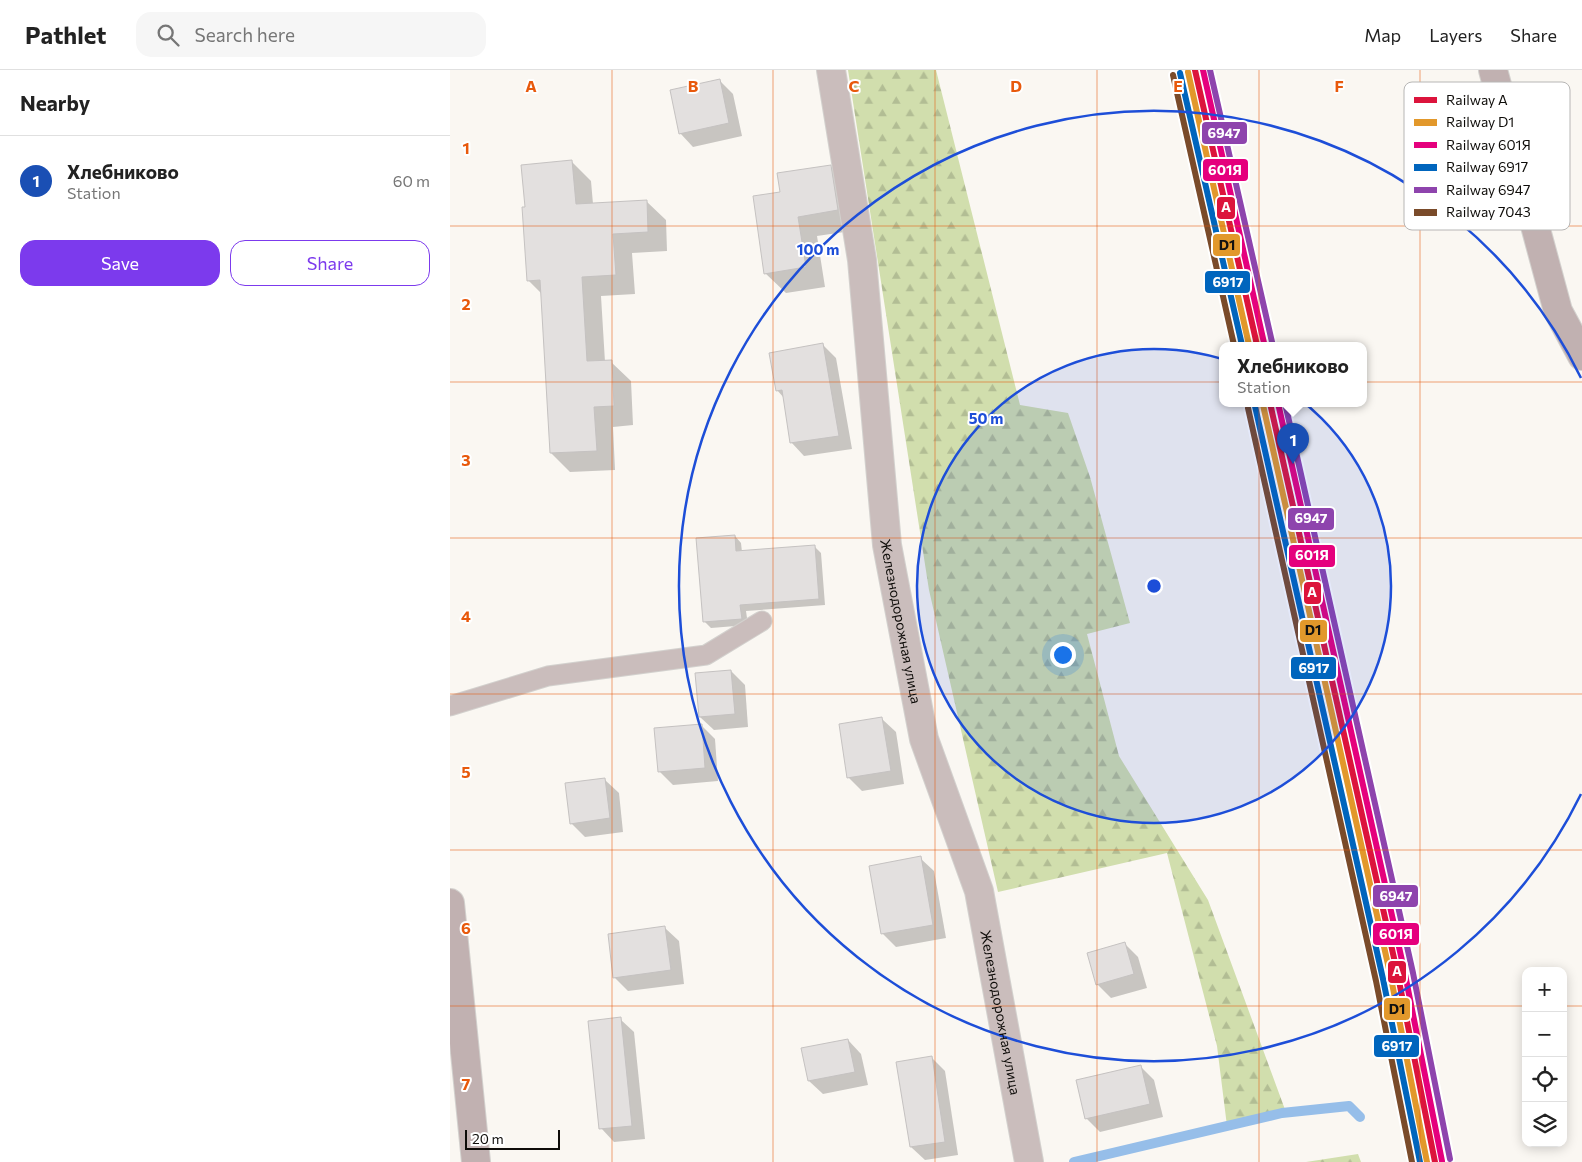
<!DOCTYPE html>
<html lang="en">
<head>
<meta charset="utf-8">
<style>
	:root { --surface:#fff; --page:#f6f6f6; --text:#222; --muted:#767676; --line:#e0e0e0; --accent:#7c3aed }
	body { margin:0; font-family:Commissioner,sans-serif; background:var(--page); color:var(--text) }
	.controls { position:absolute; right:15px; bottom:15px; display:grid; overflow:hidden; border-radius:10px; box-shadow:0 2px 12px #0003 }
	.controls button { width:45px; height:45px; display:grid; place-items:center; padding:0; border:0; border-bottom:1px solid var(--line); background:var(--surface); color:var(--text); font:25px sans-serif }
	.scale { position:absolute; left:15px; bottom:12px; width:95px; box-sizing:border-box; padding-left:5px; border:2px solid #0e0c09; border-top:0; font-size:14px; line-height:18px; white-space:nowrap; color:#0e0c09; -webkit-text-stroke:4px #fff; paint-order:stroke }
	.you { position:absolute; left:612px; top:584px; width:18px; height:18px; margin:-12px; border:4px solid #fff; border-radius:50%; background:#1a73e8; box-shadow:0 0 0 8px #1a73e833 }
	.badge { display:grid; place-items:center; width:32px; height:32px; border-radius:50%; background:var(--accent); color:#fff; font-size:16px; font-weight:700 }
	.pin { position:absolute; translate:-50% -41px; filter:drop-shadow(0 1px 2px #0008) }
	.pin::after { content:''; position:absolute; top:26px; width:18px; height:15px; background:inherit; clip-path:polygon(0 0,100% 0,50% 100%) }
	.popup { position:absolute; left:769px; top:272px; width:148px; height:65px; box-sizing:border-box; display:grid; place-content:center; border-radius:10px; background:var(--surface); filter:drop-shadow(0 1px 4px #0005); font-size:16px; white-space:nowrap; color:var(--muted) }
	.popup b { font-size:19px; color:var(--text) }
	.popup::after { content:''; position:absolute; left:50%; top:100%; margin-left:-10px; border:10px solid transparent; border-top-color:var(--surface) }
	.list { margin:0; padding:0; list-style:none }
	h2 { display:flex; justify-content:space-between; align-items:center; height:65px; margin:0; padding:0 20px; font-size:21px }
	h2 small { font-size:16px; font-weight:400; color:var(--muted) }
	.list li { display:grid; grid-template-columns:32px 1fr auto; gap:15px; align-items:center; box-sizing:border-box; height:90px; padding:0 20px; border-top:1px solid var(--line) }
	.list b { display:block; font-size:19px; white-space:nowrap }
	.list p { margin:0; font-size:16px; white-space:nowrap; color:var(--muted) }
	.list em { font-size:16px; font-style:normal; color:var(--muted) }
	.actions { display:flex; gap:10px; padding:15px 20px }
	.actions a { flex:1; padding:11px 0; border:1px solid var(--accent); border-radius:15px; text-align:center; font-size:18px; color:var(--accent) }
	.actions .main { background:var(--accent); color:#fff }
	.icon { flex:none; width:28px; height:28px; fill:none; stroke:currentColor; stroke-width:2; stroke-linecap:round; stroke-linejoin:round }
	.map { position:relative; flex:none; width:1132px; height:1092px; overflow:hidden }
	header { display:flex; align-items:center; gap:30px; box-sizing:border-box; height:70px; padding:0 25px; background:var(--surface); border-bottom:1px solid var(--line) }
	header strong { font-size:24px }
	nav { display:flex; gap:28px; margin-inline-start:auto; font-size:18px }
	.search { width:350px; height:45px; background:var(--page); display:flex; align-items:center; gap:12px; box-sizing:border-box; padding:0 18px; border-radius:15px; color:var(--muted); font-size:19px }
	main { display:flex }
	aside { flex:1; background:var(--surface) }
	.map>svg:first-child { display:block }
	.forest { fill:url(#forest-firs) }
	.shadow { fill:#0003 }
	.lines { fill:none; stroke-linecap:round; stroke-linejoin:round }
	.stream { stroke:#96bee9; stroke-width:10 }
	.building { fill:#e3e0df; stroke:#c5c2c1 }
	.lane-casing { stroke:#d3d1ce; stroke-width:21 }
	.street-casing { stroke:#d3d1ce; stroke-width:30 }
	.secondary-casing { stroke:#d3d1ce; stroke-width:30 }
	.lane { stroke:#cabdbc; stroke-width:19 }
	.street { stroke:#cabdbc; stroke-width:28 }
	.secondary { stroke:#c1b1b1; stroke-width:28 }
	.rail-1-casing { stroke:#fff; stroke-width:10 }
	.rail-2-casing { stroke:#fff; stroke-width:10 }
	.rail-3-casing { stroke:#fff; stroke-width:10 }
	.rail-4-casing { stroke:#fff; stroke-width:10 }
	.rail-5-casing { stroke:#fff; stroke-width:10 }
	.rail-6-casing { stroke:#fff; stroke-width:10 }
	.rail-1 { stroke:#dc143c; stroke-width:6 }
	.rail-2 { stroke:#e2982b; stroke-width:6 }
	.rail-3 { stroke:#e5007d; stroke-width:6 }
	.rail-4 { stroke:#0065bd; stroke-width:6 }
	.rail-5 { stroke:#8e44ad; stroke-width:6 }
	.rail-6 { stroke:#7a4b2a; stroke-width:6 }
	.grid { fill:none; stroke:#e8590c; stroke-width:1; stroke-opacity:0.55 }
	.ring { fill:none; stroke:#1d4ed8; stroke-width:2.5 }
	.labels { text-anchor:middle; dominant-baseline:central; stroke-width:4; stroke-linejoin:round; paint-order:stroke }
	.street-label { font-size:14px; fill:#0e0c09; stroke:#fff }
	.key { fill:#fff; stroke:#b7b6b5; stroke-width:1 }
	.key-label { font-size:14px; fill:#0e0c09 }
	.grid-label { font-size:16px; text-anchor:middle; font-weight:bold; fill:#e8590c; stroke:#fff; stroke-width:4; stroke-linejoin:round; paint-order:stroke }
	.centre { fill:#1d4ed8; stroke:#fff; stroke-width:2.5 }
	.ring-label { font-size:15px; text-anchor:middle; font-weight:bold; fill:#1d4ed8; stroke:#fff; stroke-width:4; stroke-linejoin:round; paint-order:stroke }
	.line-badge { stroke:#fff; stroke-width:2 }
	.badge-label { font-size:14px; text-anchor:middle; font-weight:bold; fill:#fff }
	.pale-badge-label { font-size:14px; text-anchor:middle; font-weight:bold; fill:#111 }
</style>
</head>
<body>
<header>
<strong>Pathlet</strong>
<div class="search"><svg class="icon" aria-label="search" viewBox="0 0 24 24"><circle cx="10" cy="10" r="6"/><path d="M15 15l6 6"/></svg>Search here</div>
<nav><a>Map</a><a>Layers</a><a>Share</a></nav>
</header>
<main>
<aside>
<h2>Nearby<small></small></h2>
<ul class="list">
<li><span class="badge" style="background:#1a4fb4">1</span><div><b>Хлебниково</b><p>Station</p></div><em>60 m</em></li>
</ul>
<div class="actions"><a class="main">Save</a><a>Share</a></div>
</aside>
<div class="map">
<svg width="1132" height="1092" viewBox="0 0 1132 1092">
	<defs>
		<pattern id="forest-firs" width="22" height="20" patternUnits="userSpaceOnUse" patternTransform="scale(1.25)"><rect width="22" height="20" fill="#d1dead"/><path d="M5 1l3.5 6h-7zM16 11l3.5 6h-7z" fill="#b2bd94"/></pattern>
	</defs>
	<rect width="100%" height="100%" fill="#faf7f2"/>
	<!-- forest -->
	<g class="forest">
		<polygon points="398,0 486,0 570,335 618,343 640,407 680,553 637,564 669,686 758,830 837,1045 777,1056 767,976 717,783 548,822 479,520"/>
		<polygon points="908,1084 911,1092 856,1092"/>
	</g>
	<!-- shadow -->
	<g class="shadow">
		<polygon points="269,10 283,24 292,66 243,77 230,63"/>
		<polygon points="122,92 141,111 143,134 196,131 216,150 217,181 182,183 185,224 151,226 155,292 161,292 181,311 183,355 163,357 165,400 120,402 101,383 92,224 78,210 76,138"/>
		<polygon points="380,96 400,116 408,160 367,166 375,217 336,223 315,203 331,123"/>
		<polygon points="373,275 386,288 402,379 354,386 341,372 334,328 327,320"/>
		<polygon points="285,466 291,473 292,482 364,476 371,483 375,535 296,541 298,555 261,558 254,551"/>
		<polygon points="281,601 295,615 298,657 264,660 250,647"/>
		<polygon points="432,649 446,662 454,714 412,721 398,707"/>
		<polygon points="251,655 265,669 268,711 223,715 209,701"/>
		<polygon points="155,710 169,723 173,762 135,767 121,753"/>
		<polygon points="470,788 484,801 496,868 446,877 432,863"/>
		<polygon points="215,858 229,871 234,914 178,921 164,907"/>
		<polygon points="674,873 688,887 697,918 661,928 647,914"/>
		<polygon points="170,949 184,962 195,1069 164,1072 151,1058"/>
		<polygon points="398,970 411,984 418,1015 373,1024 359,1011"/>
		<polygon points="482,988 495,1001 508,1085 475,1090 461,1077"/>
		<polygon points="690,996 704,1010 713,1047 650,1062 636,1048"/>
	</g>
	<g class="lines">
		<!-- stream -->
		<polyline class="stream" points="624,1092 832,1043 899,1036 910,1047"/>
	</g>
	<!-- building -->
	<g class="building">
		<polygon points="270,9 279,53 229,64 220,20"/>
		<polygon points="122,90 126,134 197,130 198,162 163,164 166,205 132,207 137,291 162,290 164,336 144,337 147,381 100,383 90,210 77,211 72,137 75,137 71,95"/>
		<polygon points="381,95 388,140 348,147 356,197 314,204 303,126 330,122 327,103"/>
		<polygon points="373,273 389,366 340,373 332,320 326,321 319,283"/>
		<polygon points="285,465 286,481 365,475 369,529 290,535 292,549 253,552 246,468"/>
		<polygon points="281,600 285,644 249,647 245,603"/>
		<polygon points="432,647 441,701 397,708 389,654"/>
		<polygon points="252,654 255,698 208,702 204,658"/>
		<polygon points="155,708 160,748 120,754 115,713"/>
		<polygon points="471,786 483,855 431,864 419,796"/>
		<polygon points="215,856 221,900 163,908 158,864"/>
		<polygon points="675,872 684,904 646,915 637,883"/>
		<polygon points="171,947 182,1056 149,1059 138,951"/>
		<polygon points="398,969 405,1002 358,1011 351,978"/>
		<polygon points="482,986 495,1072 460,1077 446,992"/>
		<polygon points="691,995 700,1034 635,1049 626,1010"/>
	</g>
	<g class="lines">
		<!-- lane casing -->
		<g class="lane-casing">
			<polyline id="lane" points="0,636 98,606 256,585 312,551"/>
		</g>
		<!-- street casing -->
		<g class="street-casing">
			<g id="street">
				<path id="s1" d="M 381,0 L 412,190 L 437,475 L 474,669 L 529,821 L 579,1092"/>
			</g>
		</g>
		<!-- secondary casing -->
		<g class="secondary-casing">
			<g id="secondary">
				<polyline points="1043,0 1108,241 1132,286"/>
				<polyline points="0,833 26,1092"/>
			</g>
		</g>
		<!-- lane -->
		<use href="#lane" class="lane"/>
		<!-- street -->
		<use href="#street" class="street"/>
		<!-- secondary -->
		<use href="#secondary" class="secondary"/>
		<!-- rail-1 casing -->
		<g class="rail-1-casing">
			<g id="rail-1">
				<polyline points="745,0 807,275"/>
				<polyline points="820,333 948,906 985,1092"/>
			</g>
		</g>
		<!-- rail-2 casing -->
		<g class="rail-2-casing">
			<g id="rail-2">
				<polyline points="738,2 799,275"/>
				<polyline points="813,335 941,908 977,1092"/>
			</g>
		</g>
		<!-- rail-3 casing -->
		<g class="rail-3-casing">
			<g id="rail-3">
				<polyline points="753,0 814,273"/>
				<polyline points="828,333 955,904 992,1091"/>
			</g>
		</g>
		<!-- rail-4 casing -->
		<g class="rail-4-casing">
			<g id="rail-4">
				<polyline points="730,3 792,275"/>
				<polyline points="805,336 933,909 970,1092"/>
			</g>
		</g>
		<!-- rail-5 casing -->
		<g class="rail-5-casing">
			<g id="rail-5">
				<polyline points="760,0 822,272"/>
				<polyline points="835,333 963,903 1000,1089"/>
			</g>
		</g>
		<!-- rail-6 casing -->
		<g class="rail-6-casing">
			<g id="rail-6">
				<polyline points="723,5 784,275"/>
				<polyline points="798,338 926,911 962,1092"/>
			</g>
		</g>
		<!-- rail-1 -->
		<use href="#rail-1" class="rail-1"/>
		<!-- rail-2 -->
		<use href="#rail-2" class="rail-2"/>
		<!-- rail-3 -->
		<use href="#rail-3" class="rail-3"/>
		<!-- rail-4 -->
		<use href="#rail-4" class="rail-4"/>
		<!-- rail-5 -->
		<use href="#rail-5" class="rail-5"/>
		<!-- rail-6 -->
		<use href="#rail-6" class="rail-6"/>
	</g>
	<!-- grid -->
	<path class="grid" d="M 162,0 L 162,1092M 323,0 L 323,1092M 485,0 L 485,1092M 647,0 L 647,1092M 809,0 L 809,1092M 970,0 L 970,1092M 0,156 L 1132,156M 0,312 L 1132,312M 0,468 L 1132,468M 0,624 L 1132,624M 0,780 L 1132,780M 0,936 L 1076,936M 1113,936 L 1132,936"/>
	<!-- distance rings -->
	<circle cx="704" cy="516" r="237" fill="#1d4ed8" fill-opacity=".12"/>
	<g class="ring">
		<circle cx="704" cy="516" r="237"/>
		<path d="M1131 724A475 475 0 1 1 1131 308"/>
	</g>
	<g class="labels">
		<!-- street labels -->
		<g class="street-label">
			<text stroke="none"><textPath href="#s1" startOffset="556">Железнодорожная улица</textPath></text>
			<text stroke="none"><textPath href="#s1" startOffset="961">Железнодорожная улица</textPath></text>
		</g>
	</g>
	<!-- legend -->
	<rect x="954" y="12" width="166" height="148" rx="8" class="key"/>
	<rect x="964" y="27" width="23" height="6" fill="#dc143c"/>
	<rect x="964" y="49" width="23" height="7" fill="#e2982b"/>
	<rect x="964" y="72" width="23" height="6" fill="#e5007d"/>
	<rect x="964" y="94" width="23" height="7" fill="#0065bd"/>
	<rect x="964" y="117" width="23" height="6" fill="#8e44ad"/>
	<rect x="964" y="139" width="23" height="7" fill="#7a4b2a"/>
	<g class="key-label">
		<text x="996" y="35">Railway A</text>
		<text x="996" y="57">Railway D1</text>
		<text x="996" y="80">Railway 601Я</text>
		<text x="996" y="102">Railway 6917</text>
		<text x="996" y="125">Railway 6947</text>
		<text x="996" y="147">Railway 7043</text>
	</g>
	<g class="grid-label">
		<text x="81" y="22">A</text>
		<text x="243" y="22">B</text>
		<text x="404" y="22">C</text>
		<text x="566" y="22">D</text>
		<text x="728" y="22">E</text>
		<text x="889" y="22">F</text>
		<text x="16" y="84">1</text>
		<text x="16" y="240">2</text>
		<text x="16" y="396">3</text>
		<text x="16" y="552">4</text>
		<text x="16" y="708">5</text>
		<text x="16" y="864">6</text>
		<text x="16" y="1020">7</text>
	</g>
	<circle cx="704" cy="516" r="8" class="centre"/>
	<g class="ring-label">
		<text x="368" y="185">100 m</text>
		<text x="536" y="354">50 m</text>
	</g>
	<g class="line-badge">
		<rect x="751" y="51" width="47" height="24" rx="5" fill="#8e44ad"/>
		<rect x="752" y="88" width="47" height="24" rx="5" fill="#e5007d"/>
		<rect x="766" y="126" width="20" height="24" rx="5" fill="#dc143c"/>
		<rect x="762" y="163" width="29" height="24" rx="5" fill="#e2982b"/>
		<rect x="754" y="200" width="47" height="24" rx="5" fill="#0065bd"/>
		<rect x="837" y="437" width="48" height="24" rx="5" fill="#8e44ad"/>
		<rect x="838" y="474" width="48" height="24" rx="5" fill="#e5007d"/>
		<rect x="853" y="511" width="19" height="24" rx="5" fill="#dc143c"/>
		<rect x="849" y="549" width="29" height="24" rx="5" fill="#e2982b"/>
		<rect x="840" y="586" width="47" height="24" rx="5" fill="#0065bd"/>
		<rect x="922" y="814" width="47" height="24" rx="5" fill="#8e44ad"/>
		<rect x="922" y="852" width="48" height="24" rx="5" fill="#e5007d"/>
		<rect x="937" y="890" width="20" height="24" rx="5" fill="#dc143c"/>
		<rect x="933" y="927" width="28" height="24" rx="5" fill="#e2982b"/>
		<rect x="923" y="964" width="47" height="24" rx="5" fill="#0065bd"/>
	</g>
	<g class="badge-label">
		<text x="774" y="68">6947</text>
		<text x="775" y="105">601Я</text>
		<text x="776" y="142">A</text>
		<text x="778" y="217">6917</text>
		<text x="861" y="453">6947</text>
		<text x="862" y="490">601Я</text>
		<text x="862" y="527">A</text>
		<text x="864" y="603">6917</text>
		<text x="946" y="831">6947</text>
		<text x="946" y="869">601Я</text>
		<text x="947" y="906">A</text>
		<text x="947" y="981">6917</text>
	</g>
	<g class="pale-badge-label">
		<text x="777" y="180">D1</text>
		<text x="863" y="565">D1</text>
		<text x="947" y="944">D1</text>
	</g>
</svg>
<div class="controls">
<button>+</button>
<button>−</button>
<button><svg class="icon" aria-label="locate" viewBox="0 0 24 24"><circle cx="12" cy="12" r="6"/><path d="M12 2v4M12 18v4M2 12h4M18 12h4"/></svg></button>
<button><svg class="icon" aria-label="layers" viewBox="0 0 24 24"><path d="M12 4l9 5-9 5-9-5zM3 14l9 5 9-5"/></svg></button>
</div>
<div class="scale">20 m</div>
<div class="you"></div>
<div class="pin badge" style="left:843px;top:394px;background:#1a4fb4">1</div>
<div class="popup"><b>Хлебниково</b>Station</div>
</div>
</main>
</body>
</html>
